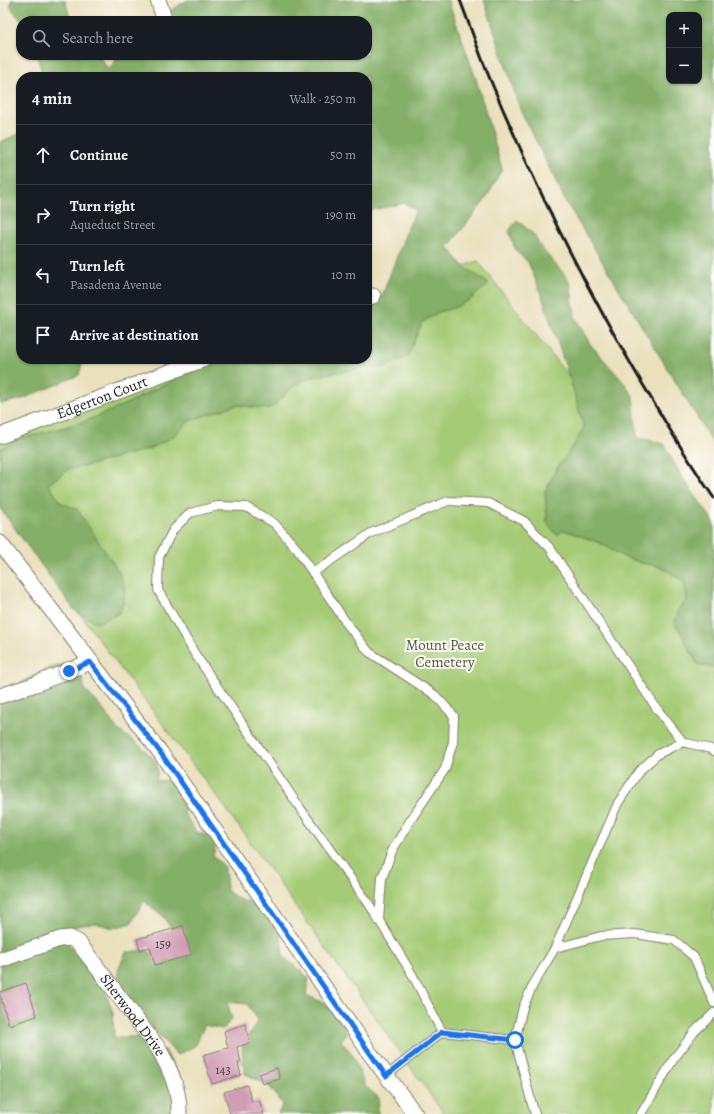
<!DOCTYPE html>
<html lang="en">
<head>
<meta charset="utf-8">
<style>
	:root { --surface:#171b24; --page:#20242c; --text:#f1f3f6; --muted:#9ea1a6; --line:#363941 }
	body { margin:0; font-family:Alegreya,serif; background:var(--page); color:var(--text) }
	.controls { position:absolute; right:12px; top:12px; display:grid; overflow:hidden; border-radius:8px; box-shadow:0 1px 3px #0004 }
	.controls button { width:36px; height:36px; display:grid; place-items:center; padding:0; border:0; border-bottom:1px solid var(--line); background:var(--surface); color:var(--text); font:20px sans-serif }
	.stop { position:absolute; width:12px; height:12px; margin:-9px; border:3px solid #1a73e8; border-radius:50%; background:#fff }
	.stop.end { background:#1a73e8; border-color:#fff; box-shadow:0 1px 4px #0008 }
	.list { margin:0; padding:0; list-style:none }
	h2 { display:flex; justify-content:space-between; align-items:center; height:52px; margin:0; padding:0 16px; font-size:17px }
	h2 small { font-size:13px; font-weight:400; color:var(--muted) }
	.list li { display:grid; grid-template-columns:26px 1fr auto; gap:12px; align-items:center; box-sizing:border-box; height:60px; padding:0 16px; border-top:1px solid var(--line) }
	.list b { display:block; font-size:15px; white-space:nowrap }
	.list p { margin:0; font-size:13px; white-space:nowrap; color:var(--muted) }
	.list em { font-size:13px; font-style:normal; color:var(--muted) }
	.icon { flex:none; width:22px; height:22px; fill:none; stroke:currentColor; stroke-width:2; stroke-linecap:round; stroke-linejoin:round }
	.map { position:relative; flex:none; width:714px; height:1114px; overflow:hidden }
	.search { position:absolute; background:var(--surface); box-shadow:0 1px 3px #0004; left:16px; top:16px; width:356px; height:44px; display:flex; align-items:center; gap:10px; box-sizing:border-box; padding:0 14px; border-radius:16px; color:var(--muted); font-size:15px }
	.panel { position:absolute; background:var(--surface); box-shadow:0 1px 3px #0004; left:16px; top:72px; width:356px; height:292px; border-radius:16px }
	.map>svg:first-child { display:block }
	.green { fill:#a6cb76; stroke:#617449 }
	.forest { fill:#84af67; stroke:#506642; fill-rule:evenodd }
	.building { fill:#d19db5 }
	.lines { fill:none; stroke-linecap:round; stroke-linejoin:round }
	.lane-casing { stroke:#837e6c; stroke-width:10 }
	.street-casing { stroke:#837e6c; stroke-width:17 }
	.lane { stroke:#fff; stroke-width:8 }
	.street { stroke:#fff; stroke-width:15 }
	.rail { stroke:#1c1c1c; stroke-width:3 }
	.route { stroke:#1a73e8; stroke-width:5 }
	.labels { text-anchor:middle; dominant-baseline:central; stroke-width:4; stroke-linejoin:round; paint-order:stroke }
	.number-label { font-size:13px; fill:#493c42 }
	.street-label { font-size:15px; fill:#1c1c1c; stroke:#fdfcf7 }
	.park-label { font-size:15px; fill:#4c593c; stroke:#fdfcf7 }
</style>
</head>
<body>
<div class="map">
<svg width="714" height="1114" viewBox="0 0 714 1114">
	<rect width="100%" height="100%" fill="#fdfcf7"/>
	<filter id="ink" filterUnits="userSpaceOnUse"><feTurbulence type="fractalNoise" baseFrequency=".025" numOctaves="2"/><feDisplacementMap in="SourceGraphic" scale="8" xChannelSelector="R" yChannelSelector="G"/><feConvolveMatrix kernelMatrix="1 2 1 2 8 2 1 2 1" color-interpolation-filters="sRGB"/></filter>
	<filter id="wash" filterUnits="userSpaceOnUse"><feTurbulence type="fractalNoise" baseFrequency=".012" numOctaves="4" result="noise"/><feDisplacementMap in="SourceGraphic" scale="16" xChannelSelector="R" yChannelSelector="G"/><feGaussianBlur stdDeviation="0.9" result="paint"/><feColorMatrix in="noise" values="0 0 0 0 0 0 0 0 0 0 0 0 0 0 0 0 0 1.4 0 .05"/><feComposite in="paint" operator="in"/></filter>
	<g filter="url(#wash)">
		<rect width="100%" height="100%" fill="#eae0bc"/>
		<!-- green -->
		<polygon class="green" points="478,261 714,562 714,1114 444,1114 224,806 0,508 0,439 214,359 367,359 367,302"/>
		<!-- forest -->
		<g class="forest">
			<polygon points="11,0 65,0 71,21 21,21 11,8"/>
			<polygon points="187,0 448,0 476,79 502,169 486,199 448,247 463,266 489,284 469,300 456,307 439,312 422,322 408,356 385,367 366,367 312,377 295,384 274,406 267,409 236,405 189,421 174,436 152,448 90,465 69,469 48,484 61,503 77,509 101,545 120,574 125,589 124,601 119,613 105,620 97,623 74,610 0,508 0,449 16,440 83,422 124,405 184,374 215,359 367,359 367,302 382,296 407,230 416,210 405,203 367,211 367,77 42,77 41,69 37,55 98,55 109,70 119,55 367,55 367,21 156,21"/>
			<path d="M 484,0 L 714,0 L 714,445 L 566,202 L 520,109 ZM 669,15 L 699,15 L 699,81 L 669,81 Z"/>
			<polygon points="21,133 21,359 80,359 82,363 79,375 22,399 1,404 0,403 0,142"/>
			<polygon points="517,220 533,234 542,249 570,281 575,317 590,344 625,384 633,396 637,437 664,444 680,474 714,522 714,667 708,667 698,665 675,623 679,608 687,601 685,583 667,570 654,565 645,564 624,557 600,543 564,530 557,535 547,523 545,491 557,468 574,445 584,427 574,392 542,296 528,262 516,251 509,231"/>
			<path d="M 63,664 C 76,671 84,673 84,689 L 99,704 L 117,729 L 138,744 L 155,760 L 158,772 L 156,781 L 174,780 L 187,796 L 184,813 L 196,832 L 214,837 L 215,849 L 213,856 L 225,867 L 227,891 L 242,901 L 260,902 L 281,936 L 283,956 L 297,968 L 309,978 L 306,995 L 326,1004 L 341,1021 L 346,1033 L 341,1041 L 352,1054 L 365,1086 L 379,1098 L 378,1114 L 278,1114 L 283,1104 L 269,1086 L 244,1073 L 242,1048 L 258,1020 L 247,1004 L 227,1002 L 232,1019 L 223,1029 L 205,1025 L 195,1046 L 177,1055 L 137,1011 L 120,987 L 118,970 L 126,952 L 147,950 L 165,963 L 173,932 L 163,916 L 144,901 L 131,923 L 114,928 L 95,923 L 76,926 L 66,939 L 74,953 L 98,974 L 113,1012 L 114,1037 L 139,1037 L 166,1051 L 181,1082 L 186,1098 L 173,1114 L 0,1114 L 0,697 C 10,692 18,685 27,679 C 38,672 50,668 63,664 Z"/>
		</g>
		<g id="blocks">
			<!-- building -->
			<g class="building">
				<polygon points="183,926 191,955 155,965 150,947 140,950 137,939"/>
				<polygon points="26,983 37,1016 9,1025 0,995 0,992"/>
				<polygon points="245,1024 250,1043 237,1047 241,1062 238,1063 241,1075 212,1084 203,1055 228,1048 224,1031"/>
				<polygon points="277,1068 280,1079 262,1084 259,1074"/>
				<polygon points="247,1085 252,1102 259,1100 264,1114 230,1114 224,1092"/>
			</g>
		</g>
	</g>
	<g filter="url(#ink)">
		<use href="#blocks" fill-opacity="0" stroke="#837e6c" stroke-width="1"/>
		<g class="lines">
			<!-- lane casing -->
			<g class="lane-casing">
				<g id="lane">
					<polyline points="313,573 371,533 448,501 488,503 524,521 550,548 657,709 683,742"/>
					<polyline points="714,751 711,749 683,742 658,754 639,771 618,803 555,948 601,936 635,934 674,940 694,957 714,1003"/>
					<polyline points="379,921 382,878 392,851 408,824 445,769 453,742 454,716 435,695 369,652 347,624 297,549 274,523 246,507 218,506 190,513 173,530 159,557 158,590 195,654 298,805 369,904 412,974 442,1032"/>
					<polyline points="386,1076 442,1032 515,1040"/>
					<polyline points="535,1114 533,1108 515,1040 523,1007 533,985 555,948"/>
					<polyline points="641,1114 673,1060 695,1031 714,1013"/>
				</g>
			</g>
			<!-- street casing -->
			<g class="street-casing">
				<g id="street">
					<polyline points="158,0 165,21"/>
					<polyline points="367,298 373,296"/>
					<path id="s1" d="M 0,436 L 204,359"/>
					<polyline points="0,543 160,752 364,1044 369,1052 415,1114"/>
					<polyline points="0,696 36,684 90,662"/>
					<path id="s2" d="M 0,960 L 60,939 L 70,938 L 78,942 L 158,1048 C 170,1068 180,1090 179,1114"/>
				</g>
			</g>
			<!-- lane -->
			<use href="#lane" class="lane"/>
			<!-- street -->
			<use href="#street" class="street"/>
			<!-- rail -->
			<path class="rail" d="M 460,0 C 470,26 479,53 490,79 C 534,184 584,285 642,383 C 665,422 688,461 714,498"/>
		</g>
	</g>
	<g class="lines" filter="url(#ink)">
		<!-- route -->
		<polyline class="route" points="69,671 90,662 160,752 386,1076 442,1032 515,1040"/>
	</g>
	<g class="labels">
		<!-- number labels -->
		<g class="number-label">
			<text x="163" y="943">159</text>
			<text x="223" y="1069">143</text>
		</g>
		<!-- street labels -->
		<g class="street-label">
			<text stroke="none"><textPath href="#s1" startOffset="109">Edgerton Court</textPath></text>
			<text stroke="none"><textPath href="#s2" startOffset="174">Sherwood Drive</textPath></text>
		</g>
		<!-- park labels -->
		<g class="park-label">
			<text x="445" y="645">Mount Peace<tspan x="445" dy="17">Cemetery</tspan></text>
		</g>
	</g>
</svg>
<div class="controls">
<button>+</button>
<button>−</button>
</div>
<div class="stop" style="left:515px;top:1040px"></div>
<div class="stop end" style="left:69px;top:671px"></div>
<div class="search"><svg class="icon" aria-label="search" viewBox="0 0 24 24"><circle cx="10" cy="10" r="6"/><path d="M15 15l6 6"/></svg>Search here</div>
<section class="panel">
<h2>4 min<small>Walk · 250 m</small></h2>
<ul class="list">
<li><svg class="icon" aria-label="ahead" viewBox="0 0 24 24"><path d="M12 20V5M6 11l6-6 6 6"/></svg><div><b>Continue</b></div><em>50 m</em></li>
<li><svg class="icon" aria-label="right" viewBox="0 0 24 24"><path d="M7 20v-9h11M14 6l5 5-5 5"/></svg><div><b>Turn right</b><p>Aqueduct Street</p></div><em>190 m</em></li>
<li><svg class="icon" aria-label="left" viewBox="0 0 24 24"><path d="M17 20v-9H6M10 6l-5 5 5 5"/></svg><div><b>Turn left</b><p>Pasadena Avenue</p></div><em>10 m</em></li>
<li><svg class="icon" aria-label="arrive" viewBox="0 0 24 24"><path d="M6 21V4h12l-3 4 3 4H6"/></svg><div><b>Arrive at destination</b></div></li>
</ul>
</section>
</div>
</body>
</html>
